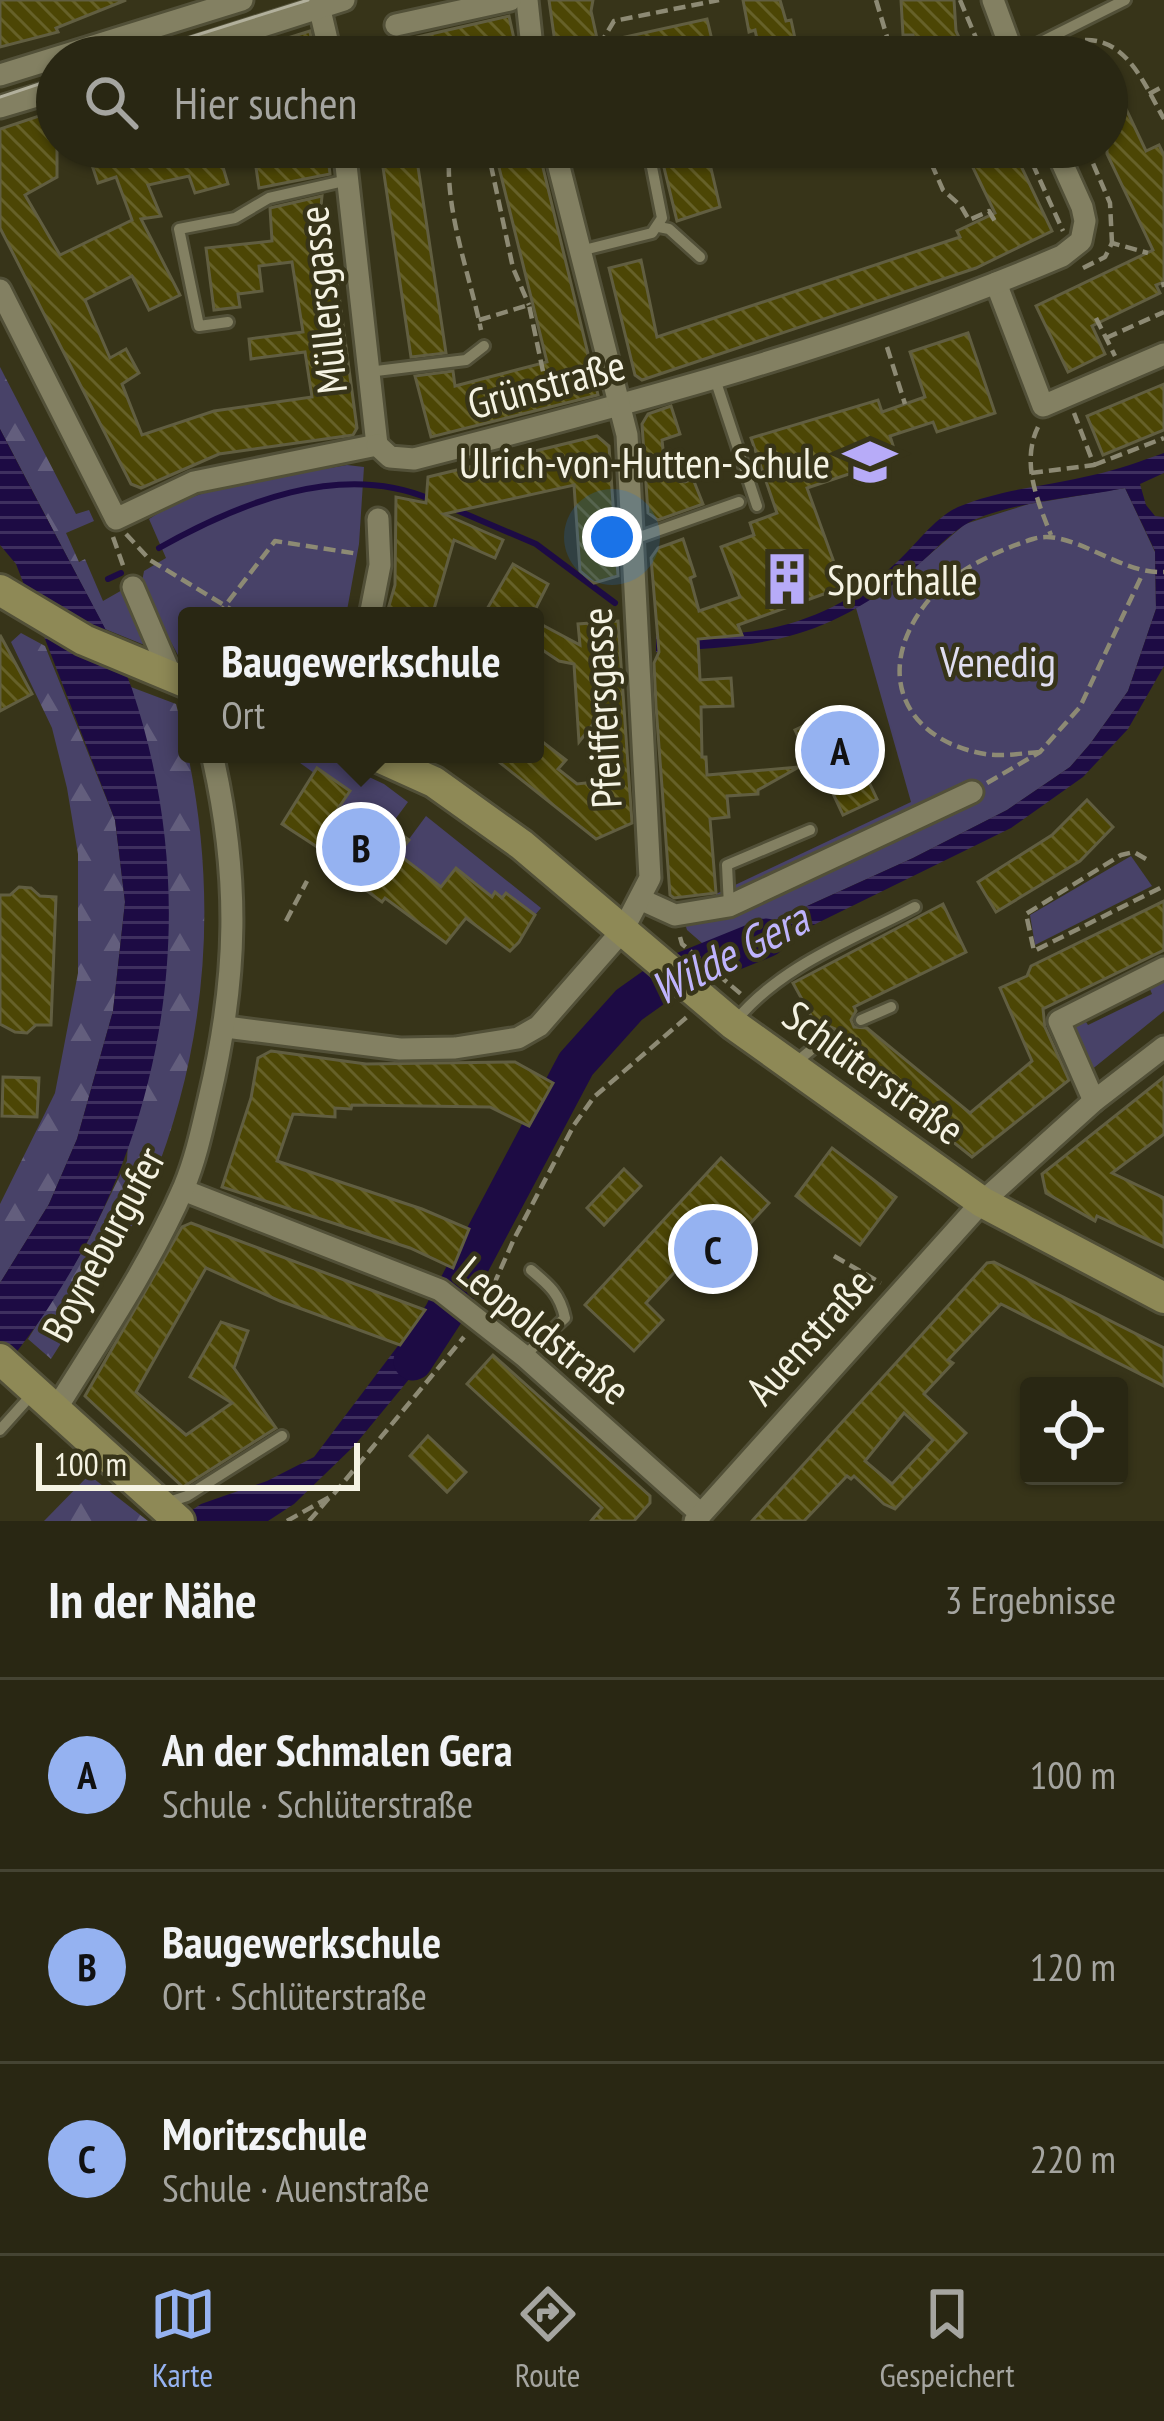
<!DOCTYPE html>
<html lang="de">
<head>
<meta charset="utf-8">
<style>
	:root { --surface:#292713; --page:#353321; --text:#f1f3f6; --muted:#a5a5a0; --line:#454433; --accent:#95b2f1 }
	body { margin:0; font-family:"PT Sans Narrow",sans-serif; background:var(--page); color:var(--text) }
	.controls { position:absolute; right:36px; bottom:36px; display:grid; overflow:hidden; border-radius:12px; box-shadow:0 3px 9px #0004 }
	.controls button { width:108px; height:108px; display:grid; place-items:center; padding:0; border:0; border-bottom:3px solid var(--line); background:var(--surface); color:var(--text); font:60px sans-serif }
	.scale { position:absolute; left:36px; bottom:30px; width:324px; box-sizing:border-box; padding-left:12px; border:6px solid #f5f3e3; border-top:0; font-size:33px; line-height:42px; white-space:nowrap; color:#f5f3e3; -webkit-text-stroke:9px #373419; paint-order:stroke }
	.you { position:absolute; left:612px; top:537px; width:42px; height:42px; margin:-30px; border:9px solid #fff; border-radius:50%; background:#1a73e8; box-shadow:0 0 0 18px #1a73e833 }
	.badge { display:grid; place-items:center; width:78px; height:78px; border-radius:50%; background:var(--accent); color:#111; font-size:39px; font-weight:700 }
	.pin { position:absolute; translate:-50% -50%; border:6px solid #fff; box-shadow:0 3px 12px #0006 }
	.popup { position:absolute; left:178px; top:607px; width:366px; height:156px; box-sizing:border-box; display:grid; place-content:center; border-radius:12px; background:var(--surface); filter:drop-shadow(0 3px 9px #0005); font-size:39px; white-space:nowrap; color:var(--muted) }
	.popup b { font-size:45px; color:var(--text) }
	.popup::after { content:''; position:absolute; left:50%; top:100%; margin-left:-24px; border:24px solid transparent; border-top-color:var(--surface) }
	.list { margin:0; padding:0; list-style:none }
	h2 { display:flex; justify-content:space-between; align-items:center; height:156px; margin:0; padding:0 48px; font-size:51px }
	h2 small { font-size:39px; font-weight:400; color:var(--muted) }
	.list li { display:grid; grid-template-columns:78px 1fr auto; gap:36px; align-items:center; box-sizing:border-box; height:192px; padding:0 48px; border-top:3px solid var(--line) }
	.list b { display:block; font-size:45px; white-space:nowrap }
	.list p { margin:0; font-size:39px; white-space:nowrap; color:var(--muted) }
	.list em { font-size:39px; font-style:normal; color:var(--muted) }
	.icon { flex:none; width:66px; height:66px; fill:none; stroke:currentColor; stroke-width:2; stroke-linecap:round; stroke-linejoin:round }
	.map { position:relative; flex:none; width:1164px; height:1521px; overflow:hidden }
	.search { position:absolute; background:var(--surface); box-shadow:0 3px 9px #0004; left:36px; right:36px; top:36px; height:132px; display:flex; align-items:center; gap:30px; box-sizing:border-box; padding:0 42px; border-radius:66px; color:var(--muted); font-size:45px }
	.sheet { height:732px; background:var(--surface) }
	nav { display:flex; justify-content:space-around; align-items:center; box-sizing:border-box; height:168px; border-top:3px solid var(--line); background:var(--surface); font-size:33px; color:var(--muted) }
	nav a { display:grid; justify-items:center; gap:6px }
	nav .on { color:var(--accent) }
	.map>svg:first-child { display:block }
	.green { fill:#484268 }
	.forest { fill:url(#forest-firs) }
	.water { fill:url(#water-rules) }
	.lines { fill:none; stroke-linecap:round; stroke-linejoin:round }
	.stream { stroke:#1d0b44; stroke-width:6 }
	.river { stroke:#1d0b44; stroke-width:39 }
	.building { fill:url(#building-back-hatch); stroke:#615e41; stroke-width:3; fill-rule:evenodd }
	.lane-casing { stroke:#525038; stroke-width:16 }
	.street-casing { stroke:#525038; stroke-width:27 }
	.secondary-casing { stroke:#525038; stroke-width:36 }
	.path { stroke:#8d8a74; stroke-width:4.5; stroke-dasharray:12 6; stroke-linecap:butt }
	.lane { stroke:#838062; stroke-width:10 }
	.street { stroke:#838062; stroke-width:21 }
	.secondary { stroke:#8e8956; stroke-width:30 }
	.tram { stroke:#b2b09c; stroke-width:3 }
	.labels { text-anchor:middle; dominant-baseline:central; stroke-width:9; stroke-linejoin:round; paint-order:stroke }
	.street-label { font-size:42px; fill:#f5f3e3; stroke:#373419 }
	.poi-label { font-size:42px; fill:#f5f3e3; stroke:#373419; text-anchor:end }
	.park-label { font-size:42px; fill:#dfddf0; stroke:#373419 }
	.water-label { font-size:45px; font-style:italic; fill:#bfb4fd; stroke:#373419 }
</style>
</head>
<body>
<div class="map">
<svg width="1164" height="1521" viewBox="0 0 1164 1521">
	<defs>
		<pattern id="forest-firs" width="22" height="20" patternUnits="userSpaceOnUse" patternTransform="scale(3)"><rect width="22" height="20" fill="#484268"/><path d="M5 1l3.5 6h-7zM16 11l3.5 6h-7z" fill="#635e7d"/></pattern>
		<pattern id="water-rules" width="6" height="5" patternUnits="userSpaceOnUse" patternTransform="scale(3)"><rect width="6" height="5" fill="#1d0b44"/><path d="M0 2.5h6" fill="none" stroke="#3e2f5f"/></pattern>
		<pattern id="building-back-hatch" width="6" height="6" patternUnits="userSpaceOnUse" patternTransform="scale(3)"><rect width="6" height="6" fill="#4c4605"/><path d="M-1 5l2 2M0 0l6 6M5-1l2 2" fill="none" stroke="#666129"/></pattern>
	</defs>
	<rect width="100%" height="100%" fill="#373419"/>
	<!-- green -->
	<g class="green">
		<path d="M 347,465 L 364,467 L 359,544 L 346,616 L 187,616 L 187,660 L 179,657 L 141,587 L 144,571 L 166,558 L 149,519 C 205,481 282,477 347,465 Z"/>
		<polygon points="1125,488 1155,552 1156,609 1128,691 1090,744 1070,767 1007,810 913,858 710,950 687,930 678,902 688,904 716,899 716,894 911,802 856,608 907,574 965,524 1029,504"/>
		<polygon points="320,754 384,784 408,802 380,840 337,810 349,791 318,769 314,773 289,755"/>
		<polygon points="426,816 541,908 535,915 506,893 502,898 496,893 492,896 456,868 441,887 398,854"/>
		<polygon points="1131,856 1152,886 1035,945 1030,915"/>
		<polygon points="1164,974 1164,1011 1090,1071 1069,1024 1081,1014 1088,1025 1152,994 1147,982"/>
	</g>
	<!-- forest -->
	<g class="forest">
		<polygon points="0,367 76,514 89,510 94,521 66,533 79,562 85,559 103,601 124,589 147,646 105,629 0,429"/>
		<polygon points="21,633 45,646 115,820 125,902 113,1011 77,1139 49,1204 0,1283 0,1204 55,1093 78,973 78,854 67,788 52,728 11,642"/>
		<path d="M 131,687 L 176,704 C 219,864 215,1027 151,1185 C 126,1246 86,1303 51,1359 L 28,1339 L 86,1245 L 127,1161 L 148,748 Z"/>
		<polygon points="89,1475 148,1521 44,1521"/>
	</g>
	<!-- water -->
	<g class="water">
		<path d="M 0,429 C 27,481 54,532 81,583 C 99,617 119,652 132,689 C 212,928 159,1180 0,1373 L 0,1283 L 49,1204 L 77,1139 L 113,1011 L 125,902 L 115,820 L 16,564 L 0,545 Z"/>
		<path d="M 1164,453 L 1164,473 L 1140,484 L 1146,505 L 1155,516 L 1164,517 L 1164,666 L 1128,729 L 1083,777 L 1011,828 L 730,966 L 710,950 L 913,858 L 1007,810 L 1070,767 L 1090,744 L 1128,691 L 1156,609 L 1155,551 L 1125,488 C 1082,497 998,503 963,526 C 943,539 927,559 907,574 C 817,643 765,645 656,652 L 656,628 C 743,646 830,624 896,563 C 915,546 934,518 958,507 C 1001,489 1048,486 1093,475 C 1117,470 1141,461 1164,453 Z"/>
		<polygon points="425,1310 452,1324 448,1332 354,1446 294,1504 268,1521 176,1521 201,1504 267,1481 314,1457"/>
	</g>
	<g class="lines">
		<!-- stream -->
		<g class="stream">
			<polyline points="454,509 536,544 615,603"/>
			<path d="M 159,548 C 239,503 340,461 430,499"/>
			<polyline points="108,579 121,573"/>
		</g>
		<!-- river -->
		<polyline class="river" points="413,1361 443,1315 576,1064 629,1005 667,978 766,938"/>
	</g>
	<!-- building -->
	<g class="building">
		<polygon points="0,0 126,0 56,28 58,32 0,47"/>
		<polygon points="549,0 593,0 591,11 598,43 707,19 716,57 557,57"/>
		<polygon points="743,0 780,0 786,21 791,20 799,57 761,57 755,30 749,32"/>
		<polygon points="901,0 954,0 956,31 968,57 920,57 913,35 903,35"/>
		<polygon points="509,16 518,57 362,57 361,50"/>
		<polygon points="310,31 314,57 240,57 240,53"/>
		<polygon points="1107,69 1146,151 1159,145 1164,155 1164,282 1156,285 1160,293 1092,326 1105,354 1068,372 1036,306 1153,250 1107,154"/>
		<polygon points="57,110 57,177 25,195 60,255 132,220 116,177 98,183 86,147 217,147 228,184 195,193 189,176 148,185 161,216 141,219 180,295 149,310 132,276 85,300 110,358 126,349 139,373 122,384 142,435 214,411 312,397 305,352 251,359 249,339 303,332 292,262 259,266 262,291 238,294 240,307 214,310 206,248 272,241 270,208 322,196 318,238 331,236 357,428 353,435 219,454 141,488 131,484 0,228 0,129"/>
		<polygon points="253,147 327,147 330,174 259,188"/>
		<polygon points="380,147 415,147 446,353 411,357"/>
		<polygon points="494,147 538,147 598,395 431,437 415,376 453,371 455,386 547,362"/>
		<polygon points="659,147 706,147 720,207 677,221"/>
		<polygon points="963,147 1012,147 1052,231 976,268 642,380 635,375 609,268 641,260 657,337 960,237 957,231 995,213"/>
		<polygon points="968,333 995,413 937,432 933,422 890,436 897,458 807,488 843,587 738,625 742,635 698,639 700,680 731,678 733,706 701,707 702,757 706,757 707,775 799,767 758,790 758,794 727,796 729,817 710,819 716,893 674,898 670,895 656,706 654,663 659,652 651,558 658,548 683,539 695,576 690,578 699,611 740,597 721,547 754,535 750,523 777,513 751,438 878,400 882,412 925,397 910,352"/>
		<polygon points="1164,384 1164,430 1103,455 1087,416"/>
		<polygon points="671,406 680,434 662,440 666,477 685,482 693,479 703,504 658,520 648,513 642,424 648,414"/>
		<polygon points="597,436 609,446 618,576 594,583 580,571 574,485 444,514 503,540 495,558 454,540 432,616 386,616 395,585 396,497 426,503 428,477"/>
		<polygon points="513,564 548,584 532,616 483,616"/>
		<polygon points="535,621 580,645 578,624 618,621 632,823 596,839 489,754 535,754 535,736 566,760 558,769 577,784 594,782 602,788 597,719 579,742 574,664 559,661 535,645"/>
		<polygon points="0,635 32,694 0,711"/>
		<polygon points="835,711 877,799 843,815 814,753 807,756 795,730"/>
		<polygon points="317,768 350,791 337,810 380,840 390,826 409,840 398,854 441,887 456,868 492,897 495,892 502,898 506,893 535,915 519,942 510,951 466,918 446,943 385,898 382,902 330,864 334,858 282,824"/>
		<polygon points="1087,800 1113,827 1080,861 996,912 978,882 1052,835"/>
		<polygon points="19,887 31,888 40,896 56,897 51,1025 36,1025 27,1033 15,1032 0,1024 0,895 10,895"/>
		<polygon points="1164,901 1164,950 1043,1009 1045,1027 1069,1080 972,1157 843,1054 834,1043 838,1036 835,1029 828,1026 819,1030 793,983 943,904 966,952 854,1007 856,1011 851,1020 854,1027 867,1028 970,1113 1032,1061 1000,988 1027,976 1031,966"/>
		<polygon points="271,1051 366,1064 515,1062 553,1083 529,1126 490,1107 352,1105 351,1109 335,1108 335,1117 293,1114 277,1161 422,1209 469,1229 453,1268 410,1248 222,1187 251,1098 258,1058"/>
		<polygon points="3,1077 39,1078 37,1117 2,1116"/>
		<polygon points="1164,1077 1164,1134 1112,1173 1164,1198 1164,1247 1097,1216 1095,1221 1046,1193 1042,1174"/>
		<polygon points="832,1148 896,1197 860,1245 796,1196"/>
		<polygon points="721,1158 769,1203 737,1238 720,1223 646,1303 663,1320 634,1351 585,1305"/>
		<polygon points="624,1169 641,1186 604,1225 587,1208"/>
		<polygon points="191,1223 425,1310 400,1345 280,1301 206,1268 136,1392 186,1435 232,1403 190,1377 221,1322 248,1331 234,1368 276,1428 183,1487 85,1396 182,1227"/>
		<path d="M 994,1262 L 1164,1348 L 1164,1386 L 1001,1304 L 948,1360 L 953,1363 L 924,1394 L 966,1433 L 895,1509 L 884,1504 L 854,1476 L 851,1479 L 847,1476 L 804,1521 L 752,1521 L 987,1263 ZM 904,1413 L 933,1440 L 892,1484 L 865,1461 Z"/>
		<polygon points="493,1355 650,1496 650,1503 634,1521 591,1521 602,1508 467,1384"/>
		<polygon points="428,1436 466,1472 447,1492 410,1456"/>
	</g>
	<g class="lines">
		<!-- lane casing -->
		<g class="lane-casing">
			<g id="lane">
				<polyline points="1013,56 1125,0"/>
				<polyline points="659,227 669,229 700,257"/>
				<polyline points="580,251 652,233 662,218 648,147"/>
				<polyline points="228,322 199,326 179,229 235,218 269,198 348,180"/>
				<polyline points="368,372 466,360 484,346"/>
				<polyline points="715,379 757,506"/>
				<polyline points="634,539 739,502"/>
				<polyline points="729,906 727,865 810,830"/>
				<polyline points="861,1020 891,1007"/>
				<path d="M 733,1024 C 779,966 852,940 915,907"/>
				<polyline points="794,1064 828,1036"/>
				<path d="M 524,1356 L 565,1318 C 560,1294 549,1285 531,1270"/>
				<polyline points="0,1430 34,1392"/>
				<polyline points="166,1503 187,1496 282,1436"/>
			</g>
		</g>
		<!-- street casing -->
		<g class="street-casing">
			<g id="street">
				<polyline points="527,0 533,57"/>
				<polyline points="993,0 1014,57"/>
				<polyline points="320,10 331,57"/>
				<polyline points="396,25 510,0"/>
				<polyline points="165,57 344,0"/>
				<polyline points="0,75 242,0"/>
				<polyline points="0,107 57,90"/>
				<polyline points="344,147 377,445"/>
				<polyline points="996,283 1043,406 1164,354"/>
				<polyline points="0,290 116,519 194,482 377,445"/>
				<path d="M 377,445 L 390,457 L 414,459 C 633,403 853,345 1062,256 L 1081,241 L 1085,221 L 1082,207 L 1055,147"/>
				<polyline points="133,587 172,678"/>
				<polyline points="370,616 380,565 378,519"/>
				<polyline points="642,900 675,915 729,906 972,792"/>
				<polyline points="226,1027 400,1049 455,1048 518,1038 539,1026 623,930 650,878 627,435 554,147"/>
				<polyline points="1094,1101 1059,1021 1164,968"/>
				<polyline points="183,1190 440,1290 524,1356 701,1514"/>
				<path d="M 56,1409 C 101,1337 150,1265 184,1187 C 196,1158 202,1129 209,1099 C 238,977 240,876 212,754"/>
				<polyline points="695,1521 982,1202 1094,1101 1164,1047"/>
			</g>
		</g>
		<!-- secondary casing -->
		<g class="secondary-casing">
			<g id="secondary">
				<polyline points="0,590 84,640 187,683"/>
				<polyline points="372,754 434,782 522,845 733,1024 982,1202 1164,1298"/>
				<polyline points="0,1359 179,1521"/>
			</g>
		</g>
		<!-- path -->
		<g class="path">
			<polyline points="876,0 893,57"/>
			<polyline points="960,0 984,57"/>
			<path d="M 1085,40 C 1128,39 1145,86 1164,119"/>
			<polyline points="599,46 614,21 719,0"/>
			<polyline points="563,57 568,56"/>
			<polyline points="1149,94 1164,86"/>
			<path d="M 450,147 C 443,207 469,271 481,330"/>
			<polyline points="487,147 513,268 529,305"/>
			<polyline points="924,147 943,190 961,206 969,220 989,211 996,223"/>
			<polyline points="1025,147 1063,231"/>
			<polyline points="1086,147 1110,203 1112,243"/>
			<polyline points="1083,268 1105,257 1112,243 1148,253"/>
			<polyline points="1163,282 1164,287"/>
			<polyline points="1096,318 1115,356"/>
			<polyline points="479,320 529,305 544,376"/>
			<polyline points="1106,338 1164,312"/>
			<polyline points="887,347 905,404"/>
			<path d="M 1038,427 C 1021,462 1037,500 1051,535"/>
			<polyline points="1094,465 1164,438"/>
			<polyline points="1031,473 1094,465 1074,413"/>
			<polyline points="126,534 150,560 242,616"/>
			<polyline points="113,537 125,571"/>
			<polyline points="217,616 275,541 359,554"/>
			<path d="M 1040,752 C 1023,753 1002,757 985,754 C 904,740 874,673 924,606 C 947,574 997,550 1033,539 C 1071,527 1120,575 1164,572"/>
			<polyline points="987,783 1040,752 1080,707 1143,573"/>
			<polyline points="1146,859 1134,852 1121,855 1026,914 1034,951 1164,886"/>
			<polyline points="286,921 307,881"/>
			<polyline points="680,937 682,944 741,994"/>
			<polyline points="834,1256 881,1283"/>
			<polyline points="486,1302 514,1239 574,1125 594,1097 687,1017"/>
			<polyline points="287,1521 333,1495 464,1337"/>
			<polyline points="309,1521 329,1498"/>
		</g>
		<!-- lane -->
		<use href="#lane" class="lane"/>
		<!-- street -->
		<use href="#street" class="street"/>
		<!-- secondary -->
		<use href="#secondary" class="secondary"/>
		<!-- tram -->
		<g class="tram">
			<polyline points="96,57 139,43"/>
			<polyline points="127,57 308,0"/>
			<polyline points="0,97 57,78"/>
		</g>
	</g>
	<!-- icons -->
	<defs>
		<g id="school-bare" transform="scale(4.14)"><path d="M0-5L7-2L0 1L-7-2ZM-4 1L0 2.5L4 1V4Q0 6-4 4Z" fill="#b7abf8" stroke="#373419" stroke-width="2.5" paint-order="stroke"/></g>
		<g id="building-bare" transform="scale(4.14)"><path d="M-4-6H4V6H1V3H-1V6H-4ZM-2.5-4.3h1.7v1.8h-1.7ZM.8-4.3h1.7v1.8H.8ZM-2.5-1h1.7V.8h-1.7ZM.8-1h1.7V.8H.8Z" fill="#b7abf8" stroke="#373419" stroke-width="2.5" paint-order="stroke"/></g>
	</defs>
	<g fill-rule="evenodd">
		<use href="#school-bare" x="870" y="462"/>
		<use href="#building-bare" x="787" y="579"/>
	</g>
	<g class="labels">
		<!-- street labels -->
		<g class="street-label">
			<text transform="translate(322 300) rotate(-96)">Müllersgasse</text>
			<text transform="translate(546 384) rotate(-15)">Grünstraße</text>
			<text transform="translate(601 708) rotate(-93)">Pfeiffersgasse</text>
			<text transform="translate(874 1072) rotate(36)">Schlüterstraße</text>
			<text transform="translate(103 1244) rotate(-62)">Boyneburgufer</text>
			<text transform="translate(544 1330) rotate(39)">Leopoldstraße</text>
			<text transform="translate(809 1336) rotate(-48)">Auenstraße</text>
		</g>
		<!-- poi labels -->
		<g class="poi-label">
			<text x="830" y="462">Ulrich-von-Hutten-Schule</text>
			<text x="827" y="579" text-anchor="start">Sporthalle</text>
		</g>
		<!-- park labels -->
		<g class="park-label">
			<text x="998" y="661">Venedig</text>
		</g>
		<!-- water labels -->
		<g class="water-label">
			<text transform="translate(729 953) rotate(-27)">Wilde Gera</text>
		</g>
	</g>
</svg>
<div class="controls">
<button><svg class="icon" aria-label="locate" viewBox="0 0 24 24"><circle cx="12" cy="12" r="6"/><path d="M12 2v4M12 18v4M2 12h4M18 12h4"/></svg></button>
</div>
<div class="scale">100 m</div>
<div class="you"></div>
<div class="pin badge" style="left:840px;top:750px">A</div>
<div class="pin badge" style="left:361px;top:847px">B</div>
<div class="popup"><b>Baugewerkschule</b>Ort</div>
<div class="pin badge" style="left:713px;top:1249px">C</div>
<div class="search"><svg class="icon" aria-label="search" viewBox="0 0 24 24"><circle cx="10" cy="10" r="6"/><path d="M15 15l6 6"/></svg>Hier suchen</div>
</div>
<section class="sheet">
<h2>In der Nähe<small>3 Ergebnisse</small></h2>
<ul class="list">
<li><span class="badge">A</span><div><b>An der Schmalen Gera</b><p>Schule · Schlüterstraße</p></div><em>100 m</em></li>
<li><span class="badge">B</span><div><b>Baugewerkschule</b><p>Ort · Schlüterstraße</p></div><em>120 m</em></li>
<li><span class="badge">C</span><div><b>Moritzschule</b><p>Schule · Auenstraße</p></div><em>220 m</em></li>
</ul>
</section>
<nav>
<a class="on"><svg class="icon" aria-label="map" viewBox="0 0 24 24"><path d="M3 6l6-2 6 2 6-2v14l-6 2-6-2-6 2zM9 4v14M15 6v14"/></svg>Karte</a>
<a><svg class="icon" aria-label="directions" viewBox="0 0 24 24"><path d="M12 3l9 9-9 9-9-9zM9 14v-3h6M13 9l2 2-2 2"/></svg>Route</a>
<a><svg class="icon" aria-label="saved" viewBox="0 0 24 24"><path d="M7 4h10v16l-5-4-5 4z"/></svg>Gespeichert</a>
</nav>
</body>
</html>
